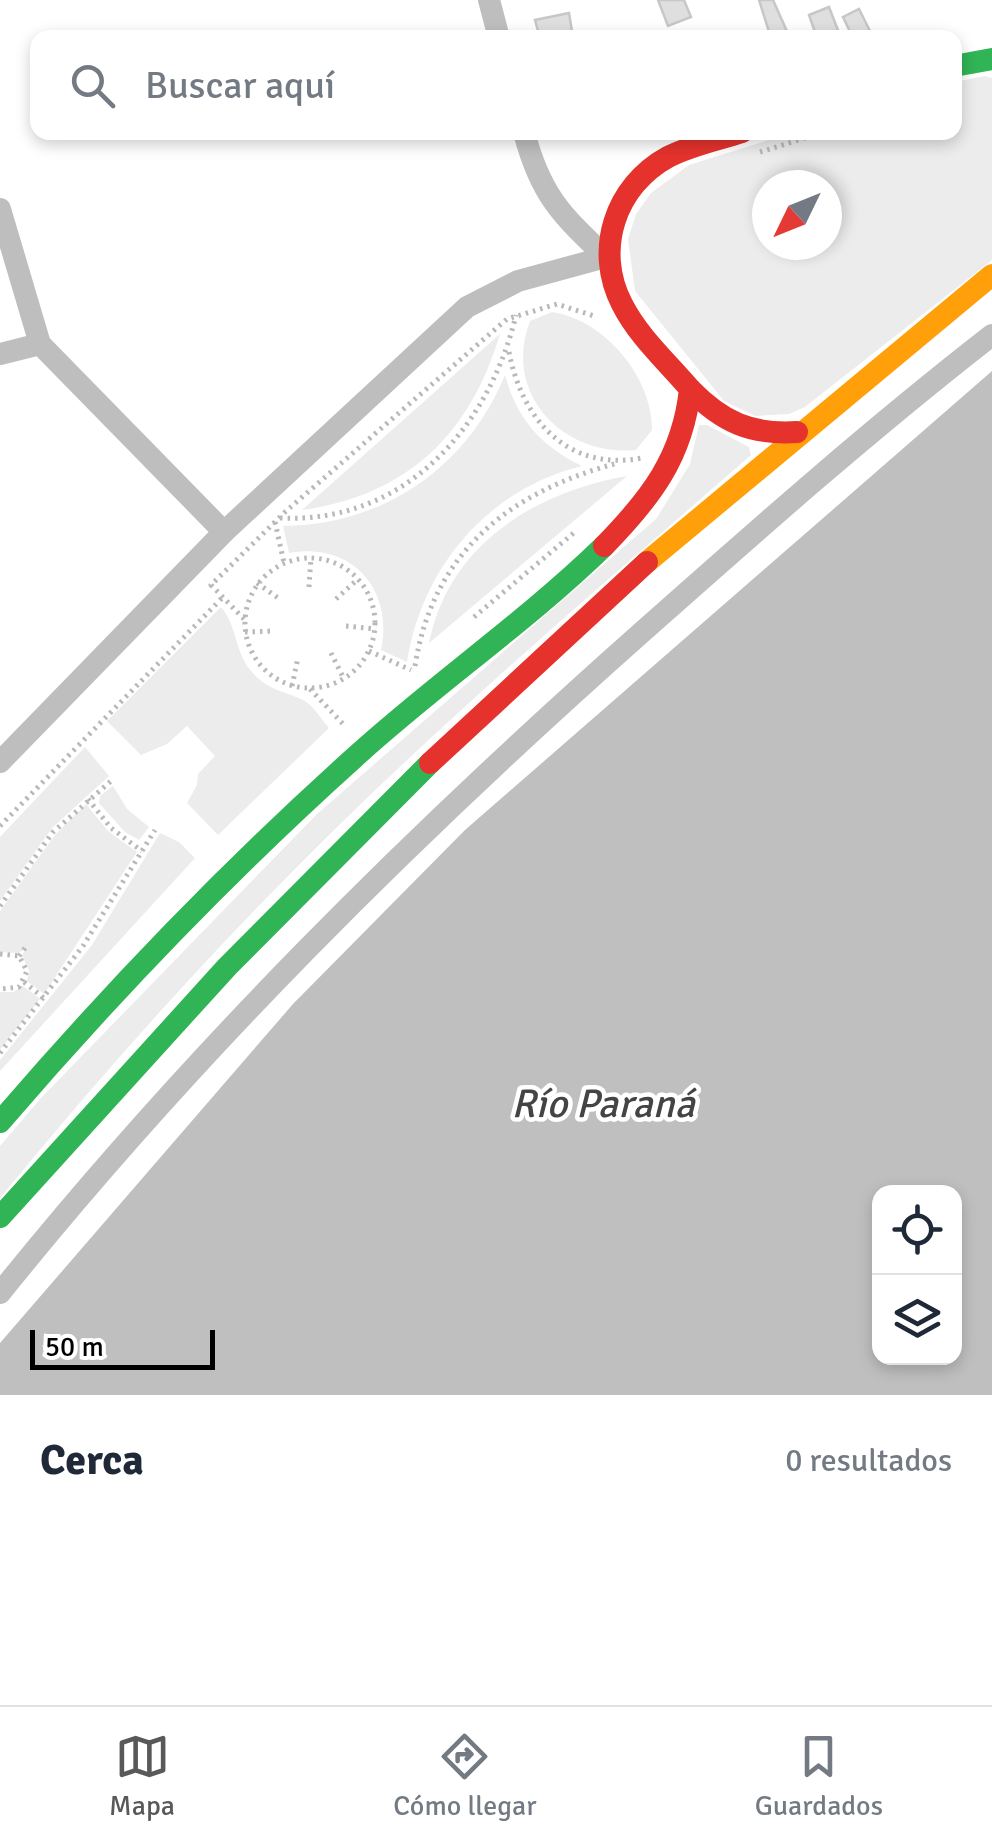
<!DOCTYPE html>
<html lang="es">
<head>
<meta charset="utf-8">
<style>
	:root { --surface:#fff; --page:#f2f2f3; --text:#1f2937; --muted:#747a83; --line:#e0e1e3; --accent:#595959 }
	body { margin:0; font-family:Signika,sans-serif; background:var(--page); color:var(--text) }
	.controls { position:absolute; right:30px; bottom:30px; display:grid; overflow:hidden; border-radius:20px; box-shadow:0 5px 15px #0003 }
	.controls button { width:90px; height:90px; display:grid; place-items:center; padding:0; border:0; border-bottom:2px solid var(--line); background:var(--surface); color:var(--text); font:50px sans-serif }
	.compass { position:absolute; left:752px; top:170px; width:90px; height:90px; border-radius:50%; background:var(--surface); box-shadow:0 5px 15px #0003; rotate:227deg }
	.scale { position:absolute; left:30px; bottom:25px; width:185px; box-sizing:border-box; padding-left:10px; border:5px solid #000; border-top:0; font-size:28px; line-height:35px; white-space:nowrap; color:#000; -webkit-text-stroke:8px #fff; paint-order:stroke }
	.list { margin:0; padding:0; list-style:none }
	h2 { display:flex; justify-content:space-between; align-items:center; height:130px; margin:0; padding:0 40px; font-size:42px }
	h2 small { font-size:32px; font-weight:400; color:var(--muted) }
	.icon { flex:none; width:55px; height:55px; fill:none; stroke:currentColor; stroke-width:2; stroke-linecap:round; stroke-linejoin:round }
	.map { position:relative; flex:none; width:992px; height:1395px; overflow:hidden }
	.search { position:absolute; background:var(--surface); box-shadow:0 5px 15px #0003; left:30px; right:30px; top:30px; height:110px; display:flex; align-items:center; gap:25px; box-sizing:border-box; padding:0 35px; border-radius:20px; color:var(--muted); font-size:38px }
	.sheet { height:310px; background:var(--surface) }
	nav { display:flex; justify-content:space-around; align-items:center; box-sizing:border-box; height:140px; border-top:2px solid var(--line); background:var(--surface); font-size:28px; color:var(--muted) }
	nav a { display:grid; justify-items:center; gap:5px }
	nav .on { color:var(--accent) }
	.map>svg:first-child { display:block }
	.green { fill:#ececec; fill-rule:evenodd }
	.water { fill:#bfbfbf; fill-rule:evenodd }
	.building { fill:#dfdfdf; stroke:#c7c7c7; stroke-width:2.5 }
	.lines { fill:none; stroke-linecap:round; stroke-linejoin:round }
	.path { stroke:#b9b9b9; stroke-width:5; stroke-dasharray:2.5 5; stroke-linecap:butt }
	.street { stroke:#bebebe; stroke-width:22 }
	.fast { stroke:#30b455; stroke-width:22 }
	.slow { stroke:#ff9f0a; stroke-width:22 }
	.jam { stroke:#e5322d; stroke-width:22 }
	.labels { text-anchor:middle; dominant-baseline:central; stroke-width:9; stroke-linejoin:round; paint-order:stroke }
	.water-label { font-size:40px; font-style:italic; fill:#444; stroke:#fff }
</style>
</head>
<body>
<div class="map">
<svg width="992" height="1395" viewBox="0 0 992 1395">
	<rect width="100%" height="100%" fill="#fff"/>
	<!-- green -->
	<g class="green">
		<path d="M 985,76 L 992,78 L 992,260 L 805,407 L 789,414 L 755,416 L 724,401 L 635,291 L 628,239 L 636,214 L 651,193 L 689,165 L 791,133 L 954,132 L 955,82 ZM 767,185 L 827,185 L 827,245 L 767,245 Z"/>
		<path d="M 552,312 C 605,320 652,377 652,430 L 636,450 C 563,457 502,394 530,321 Z"/>
		<path d="M 500,334 C 470,434 408,495 302,510 Z"/>
		<path d="M 505,375 C 517,419 541,446 582,466 C 488,489 422,567 407,662 L 381,650 C 394,590 352,541 289,553 L 283,526 C 383,525 467,468 505,375 Z"/>
		<path d="M 699,425 L 707,425 L 749,447 L 751,455 C 609,579 465,701 330,834 C 213,949 104,1071 0,1198 L 0,1146 L 41,1098 L 317,814 L 656,519 L 690,464 Z"/>
		<path d="M 627,476 L 429,643 C 448,545 535,492 627,476 Z"/>
		<path d="M 221,607 C 238,627 234,652 252,672 C 266,689 282,691 301,699 C 312,703 321,719 329,728 L 218,835 L 187,803 L 197,785 L 198,774 L 215,756 L 187,726 L 167,744 L 141,755 L 107,721 Z"/>
		<polygon points="85,747 109,776 52,828 0,901 0,837"/>
		<polygon points="113,786 127,809 149,827 139,840 125,832 99,803 100,796"/>
		<polygon points="86,804 108,831 137,852 44,994 27,981 29,971 22,955 26,949 18,953 0,952 0,911 55,835"/>
		<polygon points="160,833 179,842 195,858 0,1071 0,1060 92,945"/>
		<polygon points="23,986 40,999 0,1050 0,992 13,992"/>
	</g>
	<!-- water -->
	<path class="water" d="M 992,371 L 992,1395 L 0,1395 L 0,1343 L 293,1004 L 465,830 ZM 880,1192 L 954,1192 L 954,1358 L 880,1358 Z"/>
	<!-- building -->
	<g class="building">
		<polygon points="658,0 684,0 691,17 668,26"/>
		<polygon points="759,0 773,0 790,38 771,38"/>
		<polygon points="829,7 841,38 817,38 809,15"/>
		<polygon points="859,9 873,37 853,38 843,17"/>
		<polygon points="569,13 573,37 540,38 535,20"/>
	</g>
	<g class="lines">
		<!-- path -->
		<g class="path">
			<polyline points="760,152 824,132"/>
			<path d="M 509,352 C 522,420 568,472 642,458"/>
			<path d="M 280,518 C 404,524 489,428 516,315"/>
			<polyline points="275,522 284,563"/>
			<circle cx="310" cy="623" r="65"/>
			<polyline points="257,583 281,600"/>
			<polyline points="309,587 311,557"/>
			<polyline points="336,599 358,579"/>
			<polyline points="474,617 576,531"/>
			<polyline points="244,619 211,585 285,512 507,319 557,304 594,316"/>
			<polyline points="346,626 376,629"/>
			<polyline points="245,632 273,631"/>
			<polyline points="369,651 411,670"/>
			<polyline points="331,653 344,679"/>
			<path d="M 415,666 C 433,551 511,491 618,463"/>
			<polyline points="292,686 298,658"/>
			<polyline points="310,689 346,727"/>
			<polyline points="88,799 111,828 142,851"/>
			<polyline points="0,826 223,597"/>
			<polyline points="0,906 53,832 111,781"/>
			<polyline points="0,954 19,956 27,971 19,987 0,989"/>
			<polyline points="19,956 25,948"/>
			<polyline points="24,982 45,999"/>
			<polyline points="0,1053 83,946 155,830"/>
		</g>
		<!-- street -->
		<g class="street">
			<polyline points="489,0 499,38"/>
			<path d="M 524,132 C 540,194 561,215 606,257"/>
			<polyline points="0,209 40,344 224,532"/>
			<polyline points="0,354 40,344"/>
			<polyline points="0,762 224,532 467,307 518,281 606,257"/>
			<path d="M 0,1293 C 194,1052 410,838 641,633 C 756,531 871,429 992,335"/>
		</g>
		<!-- fast -->
		<g class="fast">
			<polyline points="954,66 992,59"/>
			<path d="M 0,1122 C 111,993 228,871 355,757 C 435,684 526,622 604,546"/>
			<polyline points="0,1217 227,967 430,763"/>
		</g>
		<!-- slow -->
		<polyline class="slow" points="647,562 992,275"/>
		<!-- jam -->
		<g class="jam">
			<path d="M 690,389 C 722,422 751,435 797,432"/>
			<path d="M 604,546 C 650,499 683,457 690,389 C 667,362 638,336 622,304 C 594,250 615,186 668,157 C 691,145 717,140 742,132"/>
			<polyline points="430,763 647,562"/>
		</g>
	</g>
	<g class="labels">
		<!-- water labels -->
		<g class="water-label">
			<text x="603" y="1104">Río Paraná</text>
		</g>
	</g>
</svg>
<div class="controls">
<button><svg class="icon" aria-label="locate" viewBox="0 0 24 24"><circle cx="12" cy="12" r="6"/><path d="M12 2v4M12 18v4M2 12h4M18 12h4"/></svg></button>
<button><svg class="icon" aria-label="layers" viewBox="0 0 24 24"><path d="M12 4l9 5-9 5-9-5zM3 14l9 5 9-5"/></svg></button>
</div>
<svg class="compass" viewBox="-18 -18 36 36"><path d="M0-13l5 13h-10z" fill="#e53935"/><path d="M0 13l5-13h-10z" fill="#747a83"/></svg>
<div class="scale">50 m</div>
<div class="search"><svg class="icon" aria-label="search" viewBox="0 0 24 24"><circle cx="10" cy="10" r="6"/><path d="M15 15l6 6"/></svg>Buscar aquí</div>
</div>
<section class="sheet">
<h2>Cerca<small>0 resultados</small></h2>
<ul class="list">
</ul>
</section>
<nav>
<a class="on"><svg class="icon" aria-label="map" viewBox="0 0 24 24"><path d="M3 6l6-2 6 2 6-2v14l-6 2-6-2-6 2zM9 4v14M15 6v14"/></svg>Mapa</a>
<a><svg class="icon" aria-label="directions" viewBox="0 0 24 24"><path d="M12 3l9 9-9 9-9-9zM9 14v-3h6M13 9l2 2-2 2"/></svg>Cómo llegar</a>
<a><svg class="icon" aria-label="saved" viewBox="0 0 24 24"><path d="M7 4h10v16l-5-4-5 4z"/></svg>Guardados</a>
</nav>
</body>
</html>
